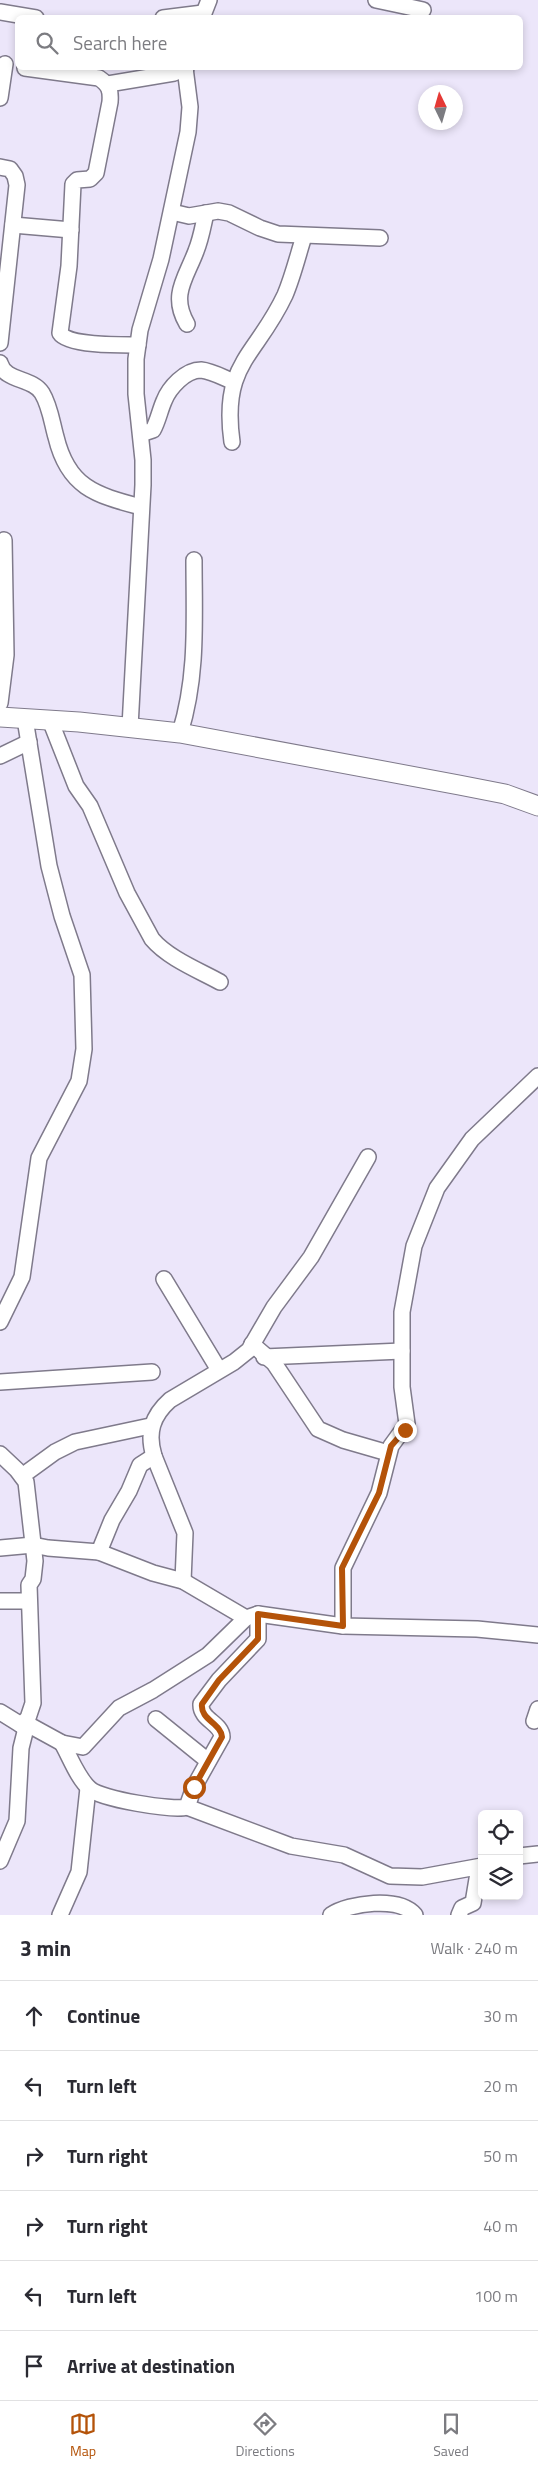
<!DOCTYPE html>
<html lang="en">
<head>
<meta charset="utf-8">
<style>
	:root { --surface:#fff; --page:#f7f7f7; --text:#2b2b33; --muted:#7c7c81; --line:#e1e1e2; --accent:#b45309 }
	body { margin:0; font-family:"Titillium Web",sans-serif; background:var(--page); color:var(--text) }
	.controls { position:absolute; right:15px; bottom:15px; display:grid; overflow:hidden; border-radius:8px; box-shadow:0 2px 8px #0003 }
	.controls button { width:45px; height:45px; display:grid; place-items:center; padding:0; border:0; border-bottom:1px solid var(--line); background:var(--surface); color:var(--text); font:25px sans-serif }
	.compass { position:absolute; left:418px; top:85px; width:45px; height:45px; border-radius:50%; background:var(--surface); box-shadow:0 2px 8px #0003; rotate:355deg }
	.stop { position:absolute; width:15px; height:15px; margin:-11px; border:4px solid #b45309; border-radius:50%; background:#fff }
	.stop.end { background:#b45309; border-color:#fff; box-shadow:0 1px 5px #0008 }
	.list { margin:0; padding:0; list-style:none }
	h2 { display:flex; justify-content:space-between; align-items:center; height:65px; margin:0; padding:0 20px; font-size:21px }
	h2 small { font-size:16px; font-weight:400; color:var(--muted) }
	.list li { display:grid; grid-template-columns:32px 1fr auto; gap:15px; align-items:center; box-sizing:border-box; height:70px; padding:0 20px; border-top:1px solid var(--line) }
	.list b { display:block; font-size:19px; white-space:nowrap }
	.list em { font-size:16px; font-style:normal; color:var(--muted) }
	.icon { flex:none; width:28px; height:28px; fill:none; stroke:currentColor; stroke-width:2; stroke-linecap:round; stroke-linejoin:round }
	.map { position:relative; flex:none; width:538px; height:1915px; overflow:hidden }
	.search { position:absolute; background:var(--surface); box-shadow:0 2px 8px #0003; left:15px; right:15px; top:15px; height:55px; display:flex; align-items:center; gap:12px; box-sizing:border-box; padding:0 18px; border-radius:8px; color:var(--muted); font-size:19px }
	.sheet { height:485px; background:var(--surface) }
	nav { display:flex; justify-content:space-around; align-items:center; box-sizing:border-box; height:70px; border-top:1px solid var(--line); background:var(--surface); font-size:14px; color:var(--muted) }
	nav a { display:grid; justify-items:center; gap:2px }
	nav .on { color:var(--accent) }
	.map>svg:first-child { display:block }
	.lines { fill:none; stroke-linecap:round; stroke-linejoin:round }
	.minor-casing { stroke:#7f7a8b; stroke-width:18 }
	.tertiary-casing { stroke:#7f7a8b; stroke-width:21 }
	.minor { stroke:#fff; stroke-width:15 }
	.tertiary { stroke:#fff; stroke-width:19 }
	.route { stroke:#b45309; stroke-width:6 }
</style>
</head>
<body>
<div class="map">
<svg width="538" height="1915" viewBox="0 0 538 1915">
	<rect width="100%" height="100%" fill="#ece6fa"/>
	<g class="lines">
		<!-- minor casing -->
		<g class="minor-casing">
			<g id="minor">
				<polyline points="376,0 423,10"/>
				<polyline points="0,12 36,18"/>
				<polyline points="163,18 203,13"/>
				<polyline points="202,18 209,0"/>
				<path d="M 25,68 L 99,78 C 109,85 111,90 110,102 L 96,173 L 90,179 L 77,180 L 73,184 L 69,266 L 60,333 C 68,346 123,345 138,345"/>
				<polyline points="108,84 174,73 186,68"/>
				<polyline points="0,98 5,64"/>
				<polyline points="0,167 10,169 15,176 17,185 0,343"/>
				<polyline points="172,212 189,216 218,211 229,213 260,228 278,234 380,238"/>
				<polyline points="13,225 71,230"/>
				<path d="M 187,324 C 170,295 186,278 196,251 C 201,239 203,226 206,213"/>
				<path d="M 0,363 C 5,382 32,377 42,393 C 50,406 52,423 56,437 C 68,487 95,495 141,507"/>
				<path d="M 141,434 L 153,430 C 158,421 160,410 164,401 C 169,388 185,370 201,370 C 212,371 224,378 234,382"/>
				<path d="M 232,442 C 221,363 256,357 285,295 C 293,276 298,255 304,236"/>
				<polyline points="0,703 6,655 4,540"/>
				<path d="M 50,720 L 76,786 L 90,806 L 127,893 L 152,939 C 168,958 198,970 220,982"/>
				<polyline points="130,727 143,485 143,460 136,394 136,359 140,330 161,259 188,132 190,107 185,68"/>
				<path d="M 180,733 C 198,675 194,619 194,560"/>
				<polyline points="0,756 29,742"/>
				<polyline points="164,1279 219,1370"/>
				<polyline points="0,1322 22,1277 39,1158 79,1081 84,1049 82,975 62,916 49,866 25,719"/>
				<polyline points="252,1344 274,1363 318,1429 343,1440 388,1453"/>
				<polyline points="264,1357 402,1351"/>
				<polyline points="0,1382 152,1372"/>
				<polyline points="0,1454 17,1470 26,1482 35,1561 33,1579 29,1585 33,1703 28,1718 21,1725"/>
				<polyline points="22,1476 55,1452 75,1442 150,1426"/>
				<polyline points="0,1548 33,1545 48,1548 99,1552 153,1573 183,1581 246,1618"/>
				<polyline points="99,1552 112,1520 129,1491 140,1465 154,1456"/>
				<path d="M 183,1581 L 185,1533 L 154,1456 C 147,1433 152,1416 170,1400 L 234,1362 L 249,1350 L 274,1307 L 311,1257 L 368,1157"/>
				<polyline points="0,1601 29,1601"/>
				<polyline points="343,1626 343,1568 379,1493 391,1446 407,1424 402,1387 402,1312 414,1246 437,1188 472,1139 538,1076"/>
				<polyline points="0,1712 26,1728"/>
				<polyline points="156,1719 208,1761"/>
				<polyline points="534,1721 538,1709"/>
				<path d="M 62,1743 C 70,1757 78,1779 90,1789 C 101,1799 173,1811 187,1807 L 194,1787 L 222,1737 C 222,1723 200,1720 201,1704 L 219,1680 L 258,1639 L 258,1614"/>
				<polyline points="187,1807 291,1846 344,1855 390,1876 422,1877 482,1866"/>
				<polyline points="519,1856 538,1854"/>
				<polyline points="0,1861 17,1821 21,1748 26,1728 31,1726 62,1743 83,1747 119,1708 153,1690 208,1655 246,1618 258,1614 343,1626 477,1629 538,1635"/>
				<polyline points="60,1915 79,1872 88,1788"/>
				<path d="M 331,1915 C 349,1903 399,1896 415,1915"/>
				<polyline points="459,1915 462,1908 473,1903 479,1867"/>
			</g>
		</g>
		<!-- tertiary casing -->
		<g class="tertiary-casing">
			<polyline id="tertiary" points="0,717 79,722 180,733 459,785 505,794 538,806"/>
		</g>
		<!-- minor -->
		<use href="#minor" class="minor"/>
		<!-- tertiary -->
		<use href="#tertiary" class="tertiary"/>
	</g>
	<g class="lines">
		<!-- route -->
		<path class="route" d="M 194,1787 L 222,1737 C 221,1723 200,1720 202,1704 L 219,1680 L 258,1639 L 258,1614 L 343,1626 L 342,1568 L 379,1493 L 391,1446 L 405,1430"/>
	</g>
</svg>
<div class="controls">
<button><svg class="icon" aria-label="locate" viewBox="0 0 24 24"><circle cx="12" cy="12" r="6"/><path d="M12 2v4M12 18v4M2 12h4M18 12h4"/></svg></button>
<button><svg class="icon" aria-label="layers" viewBox="0 0 24 24"><path d="M12 4l9 5-9 5-9-5zM3 14l9 5 9-5"/></svg></button>
</div>
<svg class="compass" viewBox="-18 -18 36 36"><path d="M0-13l5 13h-10z" fill="#e53935"/><path d="M0 13l5-13h-10z" fill="#7c7c81"/></svg>
<div class="stop" style="left:194px;top:1787px"></div>
<div class="stop end" style="left:405px;top:1430px"></div>
<div class="search"><svg class="icon" aria-label="search" viewBox="0 0 24 24"><circle cx="10" cy="10" r="6"/><path d="M15 15l6 6"/></svg>Search here</div>
</div>
<section class="sheet">
<h2>3 min<small>Walk · 240 m</small></h2>
<ul class="list">
<li><svg class="icon" aria-label="ahead" viewBox="0 0 24 24"><path d="M12 20V5M6 11l6-6 6 6"/></svg><div><b>Continue</b></div><em>30 m</em></li>
<li><svg class="icon" aria-label="left" viewBox="0 0 24 24"><path d="M17 20v-9H6M10 6l-5 5 5 5"/></svg><div><b>Turn left</b></div><em>20 m</em></li>
<li><svg class="icon" aria-label="right" viewBox="0 0 24 24"><path d="M7 20v-9h11M14 6l5 5-5 5"/></svg><div><b>Turn right</b></div><em>50 m</em></li>
<li><svg class="icon" aria-label="right" viewBox="0 0 24 24"><path d="M7 20v-9h11M14 6l5 5-5 5"/></svg><div><b>Turn right</b></div><em>40 m</em></li>
<li><svg class="icon" aria-label="left" viewBox="0 0 24 24"><path d="M17 20v-9H6M10 6l-5 5 5 5"/></svg><div><b>Turn left</b></div><em>100 m</em></li>
<li><svg class="icon" aria-label="arrive" viewBox="0 0 24 24"><path d="M6 21V4h12l-3 4 3 4H6"/></svg><div><b>Arrive at destination</b></div></li>
</ul>
</section>
<nav>
<a class="on"><svg class="icon" aria-label="map" viewBox="0 0 24 24"><path d="M3 6l6-2 6 2 6-2v14l-6 2-6-2-6 2zM9 4v14M15 6v14"/></svg>Map</a>
<a><svg class="icon" aria-label="directions" viewBox="0 0 24 24"><path d="M12 3l9 9-9 9-9-9zM9 14v-3h6M13 9l2 2-2 2"/></svg>Directions</a>
<a><svg class="icon" aria-label="saved" viewBox="0 0 24 24"><path d="M7 4h10v16l-5-4-5 4z"/></svg>Saved</a>
</nav>
</body>
</html>
